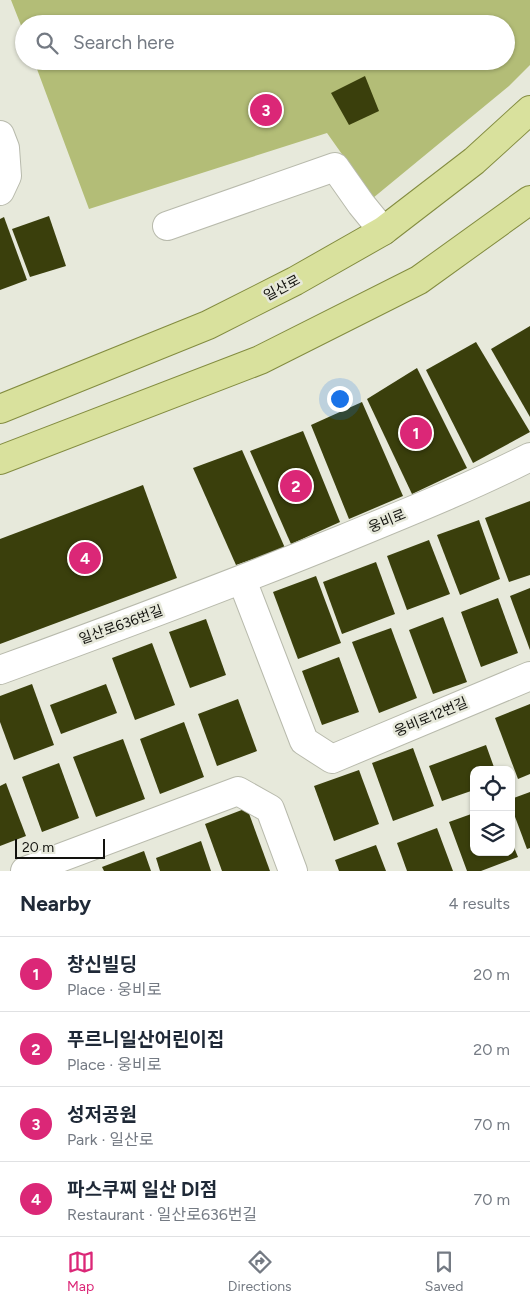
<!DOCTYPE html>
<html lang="en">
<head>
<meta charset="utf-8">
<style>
	:root { --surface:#fff; --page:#f6f6f7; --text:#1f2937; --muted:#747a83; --line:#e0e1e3; --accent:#db2777 }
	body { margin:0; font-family:Figtree,"Noto Sans KR",sans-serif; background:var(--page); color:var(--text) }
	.controls { position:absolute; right:15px; bottom:15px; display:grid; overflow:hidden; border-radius:10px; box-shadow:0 1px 4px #0004 }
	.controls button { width:45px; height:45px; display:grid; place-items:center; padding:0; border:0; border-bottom:1px solid var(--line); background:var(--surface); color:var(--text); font:25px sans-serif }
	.scale { position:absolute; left:15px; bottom:12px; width:90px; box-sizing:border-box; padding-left:5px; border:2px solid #12120e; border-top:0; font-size:14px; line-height:18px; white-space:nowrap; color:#12120e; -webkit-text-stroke:4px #e7e9db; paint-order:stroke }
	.you { position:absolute; left:339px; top:398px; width:18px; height:18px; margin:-12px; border:4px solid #fff; border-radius:50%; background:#1a73e8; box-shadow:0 0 0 8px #1a73e833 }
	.badge { display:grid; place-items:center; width:32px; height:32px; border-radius:50%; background:var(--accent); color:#fff; font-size:16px; font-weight:700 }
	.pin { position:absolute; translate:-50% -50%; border:2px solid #fff; box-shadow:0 1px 5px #0006 }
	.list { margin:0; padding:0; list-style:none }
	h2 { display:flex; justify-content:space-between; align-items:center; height:65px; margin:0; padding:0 20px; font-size:21px }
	h2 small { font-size:16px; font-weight:400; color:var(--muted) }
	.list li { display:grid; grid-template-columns:32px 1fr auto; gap:15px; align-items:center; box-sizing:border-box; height:75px; padding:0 20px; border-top:1px solid var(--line) }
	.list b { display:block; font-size:19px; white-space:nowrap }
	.list p { margin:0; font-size:16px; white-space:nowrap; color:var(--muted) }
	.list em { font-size:16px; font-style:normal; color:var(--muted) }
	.icon { flex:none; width:28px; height:28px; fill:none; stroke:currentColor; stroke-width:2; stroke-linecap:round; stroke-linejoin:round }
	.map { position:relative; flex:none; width:530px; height:871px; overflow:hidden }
	.search { position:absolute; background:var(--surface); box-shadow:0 1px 4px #0004; left:15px; right:15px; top:15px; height:55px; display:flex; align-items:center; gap:12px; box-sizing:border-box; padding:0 18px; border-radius:28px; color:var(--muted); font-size:19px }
	.sheet { height:365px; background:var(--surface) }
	nav { display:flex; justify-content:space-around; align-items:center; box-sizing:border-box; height:70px; border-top:1px solid var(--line); background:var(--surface); font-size:14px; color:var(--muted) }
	nav a { display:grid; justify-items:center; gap:2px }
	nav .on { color:var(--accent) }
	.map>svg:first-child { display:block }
	.green { fill:#b3bd77 }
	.building { fill:#3a3f0c }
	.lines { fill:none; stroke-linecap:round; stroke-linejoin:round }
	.minor-casing { stroke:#b8baac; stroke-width:30 }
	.major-casing { stroke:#838c40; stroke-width:30 }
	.minor { stroke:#fff; stroke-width:28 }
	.major { stroke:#d9e19d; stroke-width:28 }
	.labels { text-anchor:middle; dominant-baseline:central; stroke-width:5; stroke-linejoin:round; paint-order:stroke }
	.street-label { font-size:14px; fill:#12120e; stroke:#e7e9db }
</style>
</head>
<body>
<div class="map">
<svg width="530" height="871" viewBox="0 0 530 871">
	<rect width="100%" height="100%" fill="#e7e9db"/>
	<!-- green -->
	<polygon class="green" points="11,0 530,0 530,65 509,86 373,198 327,133 89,209 34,61 506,61 506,24 24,24 24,33"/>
	<!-- building -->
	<g class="building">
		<polygon points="365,76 379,111 349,125 331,93"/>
		<polygon points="49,216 66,266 30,277 12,229"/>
		<polygon points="4,217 27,280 0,290 0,219"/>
		<polygon points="530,326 530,417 491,349"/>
		<polygon points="476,342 530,432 473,463 426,370"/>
		<polygon points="417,368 467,468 412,494 367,399"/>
		<polygon points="362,402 403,496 349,519 311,425"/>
		<polygon points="303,431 340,522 291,544 250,451"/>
		<polygon points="242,450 285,548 236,565 193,468"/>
		<polygon points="143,485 177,578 0,644 0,539"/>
		<polygon points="530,501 530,575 509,582 485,518"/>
		<polygon points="479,520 500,579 460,595 437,535"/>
		<polygon points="429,540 450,594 407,610 387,556"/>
		<polygon points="376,562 395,614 342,634 323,582"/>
		<polygon points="316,576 341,643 298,659 273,592"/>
		<polygon points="530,588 530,650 510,596"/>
		<polygon points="498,598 518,653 481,667 461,612"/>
		<polygon points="443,617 467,682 433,694 409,630"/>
		<polygon points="206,619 226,675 190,688 169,632"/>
		<polygon points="391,628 417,698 379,713 352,642"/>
		<polygon points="152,643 175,705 135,720 112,658"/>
		<polygon points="339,657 359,712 322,725 302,671"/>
		<polygon points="32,684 54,745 14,760 0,722 0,696"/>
		<polygon points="106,684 117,713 61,734 50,705"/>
		<polygon points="238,699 257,751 217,766 198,714"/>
		<polygon points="530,704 530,774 518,779 495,718"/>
		<polygon points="184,722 204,777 160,794 140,739"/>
		<polygon points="123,739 145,799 96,817 73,757"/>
		<polygon points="486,745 495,770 474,770 474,790 442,801 429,766"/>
		<polygon points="413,748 434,806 393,821 372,763"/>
		<polygon points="59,763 79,818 42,832 22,777"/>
		<polygon points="359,770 379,824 334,841 314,786"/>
		<polygon points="6,783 26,836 0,846 0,786"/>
		<polygon points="530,792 530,848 527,849 511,806 511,799"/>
		<polygon points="247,808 270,871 222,871 205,824"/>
		<polygon points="474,813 474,852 511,852 511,840 518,857 481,871 467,871 449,822"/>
		<polygon points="437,828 453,871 407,871 397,843"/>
		<polygon points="201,841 211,871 160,871 156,858"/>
		<polygon points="376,845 386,871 339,871 335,860"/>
		<polygon points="144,851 151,871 104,871 102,867"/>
	</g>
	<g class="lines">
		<!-- minor casing -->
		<g class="minor-casing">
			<g id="minor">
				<polyline points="0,135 5,148 7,176 0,191"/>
				<polyline points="167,226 335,167 361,204 383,231"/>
				<polyline points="242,580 304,741 332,759 530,676"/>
				<path d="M 0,670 C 115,628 230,585 343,539 C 406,513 469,488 530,457"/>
				<polyline points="25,871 238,791 270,809 293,871"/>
			</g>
		</g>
		<!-- major casing -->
		<g class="major-casing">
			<g id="major">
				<polyline points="0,409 208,325 295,281 383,231 474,161 530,110"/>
				<polyline points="0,460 260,360 419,280 530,200"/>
			</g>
		</g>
		<!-- minor -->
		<use href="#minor" class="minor"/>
		<!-- major -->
		<use href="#major" class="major"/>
	</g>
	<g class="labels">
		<!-- street labels -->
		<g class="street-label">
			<text transform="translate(282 288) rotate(-28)">일산로</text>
			<text transform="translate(387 521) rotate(-22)">웅비로</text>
			<text transform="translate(121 625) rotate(-20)">일산로636번길</text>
			<text transform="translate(431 717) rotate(-23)">웅비로12번길</text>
		</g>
	</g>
</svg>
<div class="controls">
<button><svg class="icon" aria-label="locate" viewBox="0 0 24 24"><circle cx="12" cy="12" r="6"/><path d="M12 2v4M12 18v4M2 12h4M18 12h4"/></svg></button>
<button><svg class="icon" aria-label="layers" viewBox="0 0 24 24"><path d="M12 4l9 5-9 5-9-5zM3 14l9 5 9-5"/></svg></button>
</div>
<div class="scale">20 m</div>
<div class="you"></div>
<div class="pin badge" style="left:416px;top:433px">1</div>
<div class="pin badge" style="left:296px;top:486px">2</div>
<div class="pin badge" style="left:266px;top:110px">3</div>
<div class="pin badge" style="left:85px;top:558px">4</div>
<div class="search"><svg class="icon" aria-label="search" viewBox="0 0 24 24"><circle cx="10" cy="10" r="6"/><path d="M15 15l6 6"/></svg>Search here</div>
</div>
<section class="sheet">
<h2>Nearby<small>4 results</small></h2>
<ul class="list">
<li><span class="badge">1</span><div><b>창신빌딩</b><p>Place · 웅비로</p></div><em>20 m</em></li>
<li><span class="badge">2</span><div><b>푸르니일산어린이집</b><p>Place · 웅비로</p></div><em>20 m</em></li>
<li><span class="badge">3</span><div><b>성저공원</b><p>Park · 일산로</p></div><em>70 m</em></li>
<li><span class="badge">4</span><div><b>파스쿠찌 일산 DI점</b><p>Restaurant · 일산로636번길</p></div><em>70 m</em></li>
</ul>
</section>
<nav>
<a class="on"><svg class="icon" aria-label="map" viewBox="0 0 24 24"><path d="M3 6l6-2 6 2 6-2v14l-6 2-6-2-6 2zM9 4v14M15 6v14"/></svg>Map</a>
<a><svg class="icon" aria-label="directions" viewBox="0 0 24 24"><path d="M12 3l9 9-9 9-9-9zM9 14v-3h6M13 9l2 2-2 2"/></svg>Directions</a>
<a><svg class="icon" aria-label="saved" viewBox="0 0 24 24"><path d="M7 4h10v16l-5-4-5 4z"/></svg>Saved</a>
</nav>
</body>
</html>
